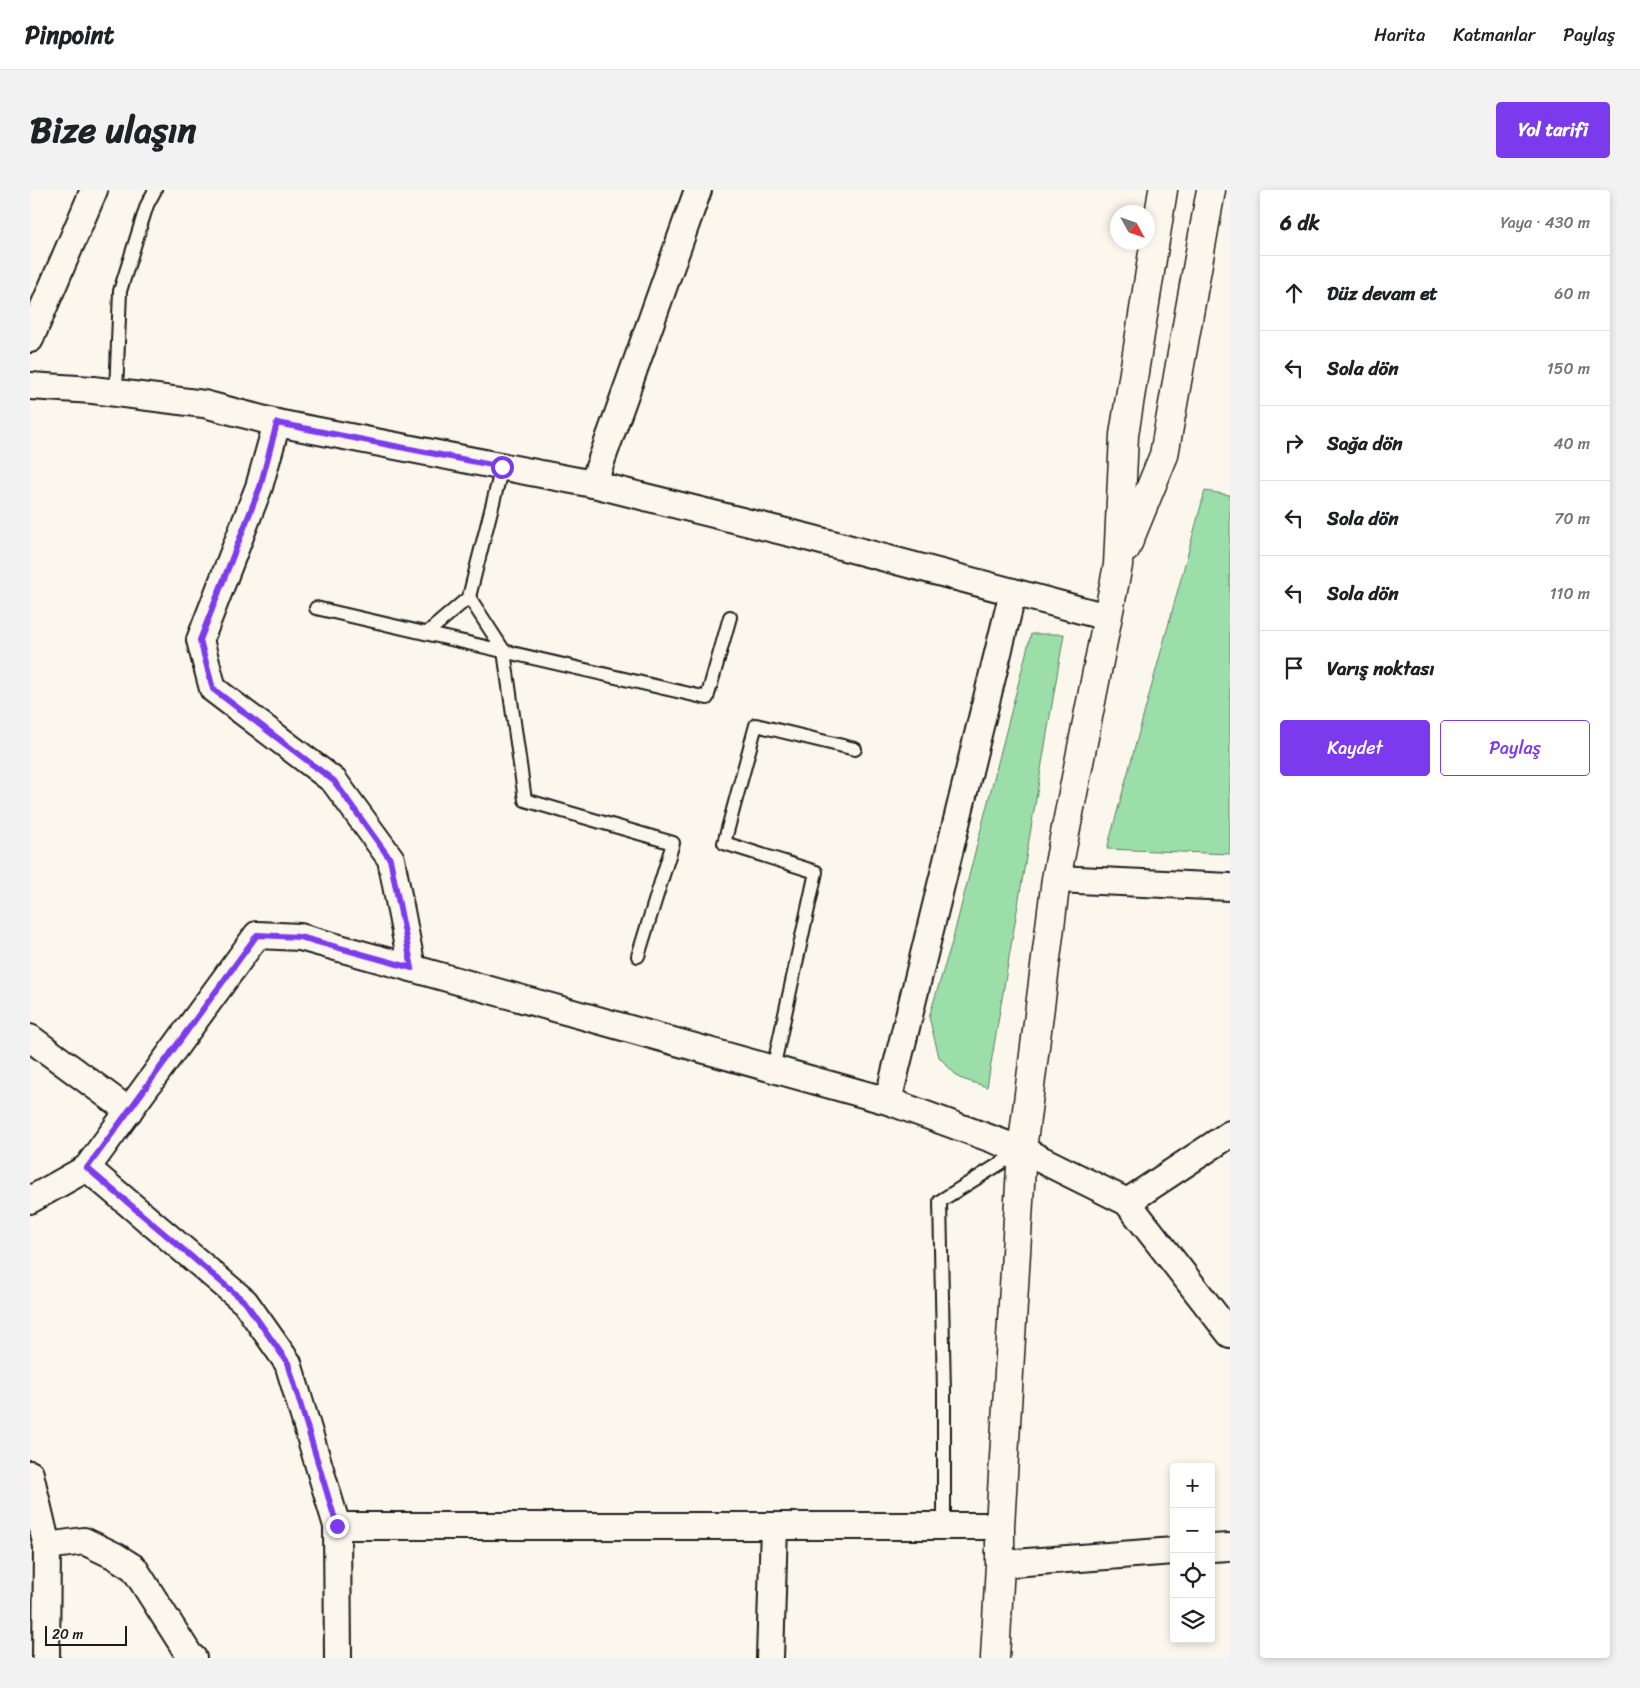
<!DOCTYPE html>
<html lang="tr">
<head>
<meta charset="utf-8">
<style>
	:root { --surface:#fff; --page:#f2f2f2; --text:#202124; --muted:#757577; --line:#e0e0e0; --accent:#7c3aed }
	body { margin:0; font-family:Sriracha,sans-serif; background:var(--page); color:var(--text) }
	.controls { position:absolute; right:15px; bottom:15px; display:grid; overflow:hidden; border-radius:5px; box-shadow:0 2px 8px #0003 }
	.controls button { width:45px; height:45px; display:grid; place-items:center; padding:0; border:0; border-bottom:1px solid var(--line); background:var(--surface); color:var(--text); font:25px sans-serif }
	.compass { position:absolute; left:1080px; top:15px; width:45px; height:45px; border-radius:50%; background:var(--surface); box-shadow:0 2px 8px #0003; rotate:130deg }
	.scale { position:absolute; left:15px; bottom:12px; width:82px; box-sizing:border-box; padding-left:5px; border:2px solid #1c1c1c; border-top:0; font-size:14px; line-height:18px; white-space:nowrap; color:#1c1c1c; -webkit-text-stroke:4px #fbf7ec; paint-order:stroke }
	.stop { position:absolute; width:15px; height:15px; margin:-11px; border:4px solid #7c3aed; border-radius:50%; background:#fff }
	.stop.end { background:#7c3aed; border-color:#fff; box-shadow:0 1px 5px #0008 }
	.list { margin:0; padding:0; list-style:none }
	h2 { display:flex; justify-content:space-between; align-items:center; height:65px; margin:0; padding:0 20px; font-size:21px }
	h2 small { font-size:16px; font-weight:400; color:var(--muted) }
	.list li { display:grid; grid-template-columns:32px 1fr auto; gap:15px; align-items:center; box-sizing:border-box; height:75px; padding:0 20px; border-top:1px solid var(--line) }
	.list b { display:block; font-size:19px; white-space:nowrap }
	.list em { font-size:16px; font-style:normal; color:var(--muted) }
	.actions { display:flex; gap:10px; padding:15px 20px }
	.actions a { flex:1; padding:11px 0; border:1px solid var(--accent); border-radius:5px; text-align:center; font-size:18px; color:var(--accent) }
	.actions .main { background:var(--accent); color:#fff }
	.icon { flex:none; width:28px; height:28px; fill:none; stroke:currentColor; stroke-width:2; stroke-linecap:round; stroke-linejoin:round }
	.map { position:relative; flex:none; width:1200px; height:1468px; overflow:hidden; border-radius:5px }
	header { display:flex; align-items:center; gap:30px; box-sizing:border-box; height:70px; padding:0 25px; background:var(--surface); border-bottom:1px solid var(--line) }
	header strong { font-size:24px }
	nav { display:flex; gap:28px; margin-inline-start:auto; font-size:18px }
	.intro { display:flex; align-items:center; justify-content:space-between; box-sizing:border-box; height:120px; padding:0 30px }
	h1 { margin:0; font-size:35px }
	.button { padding:12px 22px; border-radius:5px; background:var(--accent); color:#fff; font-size:18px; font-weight:700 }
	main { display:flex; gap:30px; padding:0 30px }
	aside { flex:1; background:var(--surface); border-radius:5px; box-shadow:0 2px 8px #0003 }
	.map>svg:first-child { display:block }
	.green { fill:#9cdea9; stroke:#5c7d62 }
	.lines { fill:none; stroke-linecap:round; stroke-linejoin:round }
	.service-casing { stroke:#1c1c1c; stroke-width:16 }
	.minor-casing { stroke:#1c1c1c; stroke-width:30 }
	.tertiary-casing { stroke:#1c1c1c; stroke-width:31 }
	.service { stroke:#fbf7ec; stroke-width:12 }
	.minor { stroke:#fbf7ec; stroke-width:26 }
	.tertiary { stroke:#fbf7ec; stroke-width:28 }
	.route { stroke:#7c3aed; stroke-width:6 }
</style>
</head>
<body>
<header>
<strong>Pinpoint</strong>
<nav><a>Harita</a><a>Katmanlar</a><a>Paylaş</a></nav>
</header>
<div class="intro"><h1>Bize ulaşın</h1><a class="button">Yol tarifi</a></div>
<main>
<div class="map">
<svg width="1200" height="1468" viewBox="0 0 1200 1468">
	<rect width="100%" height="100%" fill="#fbf7ec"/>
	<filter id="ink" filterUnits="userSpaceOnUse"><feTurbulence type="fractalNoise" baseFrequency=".02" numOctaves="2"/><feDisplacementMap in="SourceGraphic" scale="10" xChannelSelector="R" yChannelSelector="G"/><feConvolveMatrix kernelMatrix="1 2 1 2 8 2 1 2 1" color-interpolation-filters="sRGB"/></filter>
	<g filter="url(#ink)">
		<!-- green -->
		<g class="green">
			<polygon points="1175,301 1200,305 1200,664 1077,659"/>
			<polygon points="1001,444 1034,444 957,897 929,888 909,867 899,827 922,752"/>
		</g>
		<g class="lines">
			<!-- service casing -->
			<g class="service-casing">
				<g id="service">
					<polyline points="86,203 90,101 117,15 125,0"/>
					<polyline points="439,407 474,461 495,610 643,653 608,766"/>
					<polyline points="286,418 677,508 700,427"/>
					<polyline points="397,443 439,407 472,277"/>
					<polyline points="743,879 786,682 694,653 726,535 825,559"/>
					<polyline points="914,1336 914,1202 910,1011 992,960"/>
				</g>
			</g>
			<!-- minor casing -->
			<g class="minor-casing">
				<g id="minor">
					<polyline points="0,149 64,0"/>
					<polyline points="0,196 63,200 174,214 247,233 563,294 780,348 1077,427"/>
					<polyline points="247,233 229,297 170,450 183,499 304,591 361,669 382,778"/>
					<polyline points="563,294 668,0"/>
					<polyline points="1026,689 1200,697"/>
					<polyline points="0,848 99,921"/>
					<polyline points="858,911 983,402"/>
					<polyline points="57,978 227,745 270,747 858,911 992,960 1097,1012 1200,1144"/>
					<polyline points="0,1010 57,978 215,1112 258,1173 307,1336 308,1468"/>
					<polyline points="1097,1012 1200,944"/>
					<polyline points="0,1284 17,1356 16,1468"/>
					<polyline points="307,1336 970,1336"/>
					<polyline points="17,1356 54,1351 85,1366 104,1378 160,1466 163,1468"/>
					<polyline points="1181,1358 1200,1357"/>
					<polyline points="970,1374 1144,1361"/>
					<polyline points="740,1468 744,1336"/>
				</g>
			</g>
			<!-- tertiary casing -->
			<g class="tertiary-casing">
				<g id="tertiary">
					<polyline points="1096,358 1134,265 1181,0"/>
					<polyline points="965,1468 970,1374 970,1336 992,960 1026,689 1088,375 1094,245 1133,0"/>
				</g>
			</g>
			<!-- service -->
			<use href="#service" class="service"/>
			<!-- minor -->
			<use href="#minor" class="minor"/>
			<!-- tertiary -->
			<use href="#tertiary" class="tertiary"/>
		</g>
	</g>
	<g class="lines" filter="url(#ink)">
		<!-- route -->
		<polyline class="route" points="307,1336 258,1173 215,1112 57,978 227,745 270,747 382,778 360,669 304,591 183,499 170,450 230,297 247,233 472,277"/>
	</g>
</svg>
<div class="controls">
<button>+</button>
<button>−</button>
<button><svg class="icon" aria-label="locate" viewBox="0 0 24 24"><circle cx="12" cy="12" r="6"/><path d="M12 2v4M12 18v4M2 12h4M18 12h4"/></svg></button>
<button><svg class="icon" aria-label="layers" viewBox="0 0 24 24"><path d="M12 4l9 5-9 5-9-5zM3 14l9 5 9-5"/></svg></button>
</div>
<svg class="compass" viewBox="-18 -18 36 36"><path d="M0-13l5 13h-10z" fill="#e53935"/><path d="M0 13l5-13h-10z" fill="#757577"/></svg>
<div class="scale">20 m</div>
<div class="stop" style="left:472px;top:277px"></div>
<div class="stop end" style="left:307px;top:1336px"></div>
</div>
<aside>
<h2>6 dk<small>Yaya · 430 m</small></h2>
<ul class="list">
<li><svg class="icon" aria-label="ahead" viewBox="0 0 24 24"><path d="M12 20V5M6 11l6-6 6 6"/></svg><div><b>Düz devam et</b></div><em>60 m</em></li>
<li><svg class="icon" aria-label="left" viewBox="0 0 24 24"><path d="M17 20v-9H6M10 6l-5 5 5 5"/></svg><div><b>Sola dön</b></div><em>150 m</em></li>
<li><svg class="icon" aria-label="right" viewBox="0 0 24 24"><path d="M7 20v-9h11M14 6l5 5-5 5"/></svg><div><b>Sağa dön</b></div><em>40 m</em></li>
<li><svg class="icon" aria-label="left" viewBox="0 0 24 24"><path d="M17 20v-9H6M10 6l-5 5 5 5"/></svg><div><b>Sola dön</b></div><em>70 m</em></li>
<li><svg class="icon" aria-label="left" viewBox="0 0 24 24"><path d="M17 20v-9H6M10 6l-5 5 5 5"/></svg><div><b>Sola dön</b></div><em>110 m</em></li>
<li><svg class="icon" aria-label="arrive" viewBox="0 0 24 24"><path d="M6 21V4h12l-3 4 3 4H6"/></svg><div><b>Varış noktası</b></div></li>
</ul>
<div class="actions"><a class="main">Kaydet</a><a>Paylaş</a></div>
</aside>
</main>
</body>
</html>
